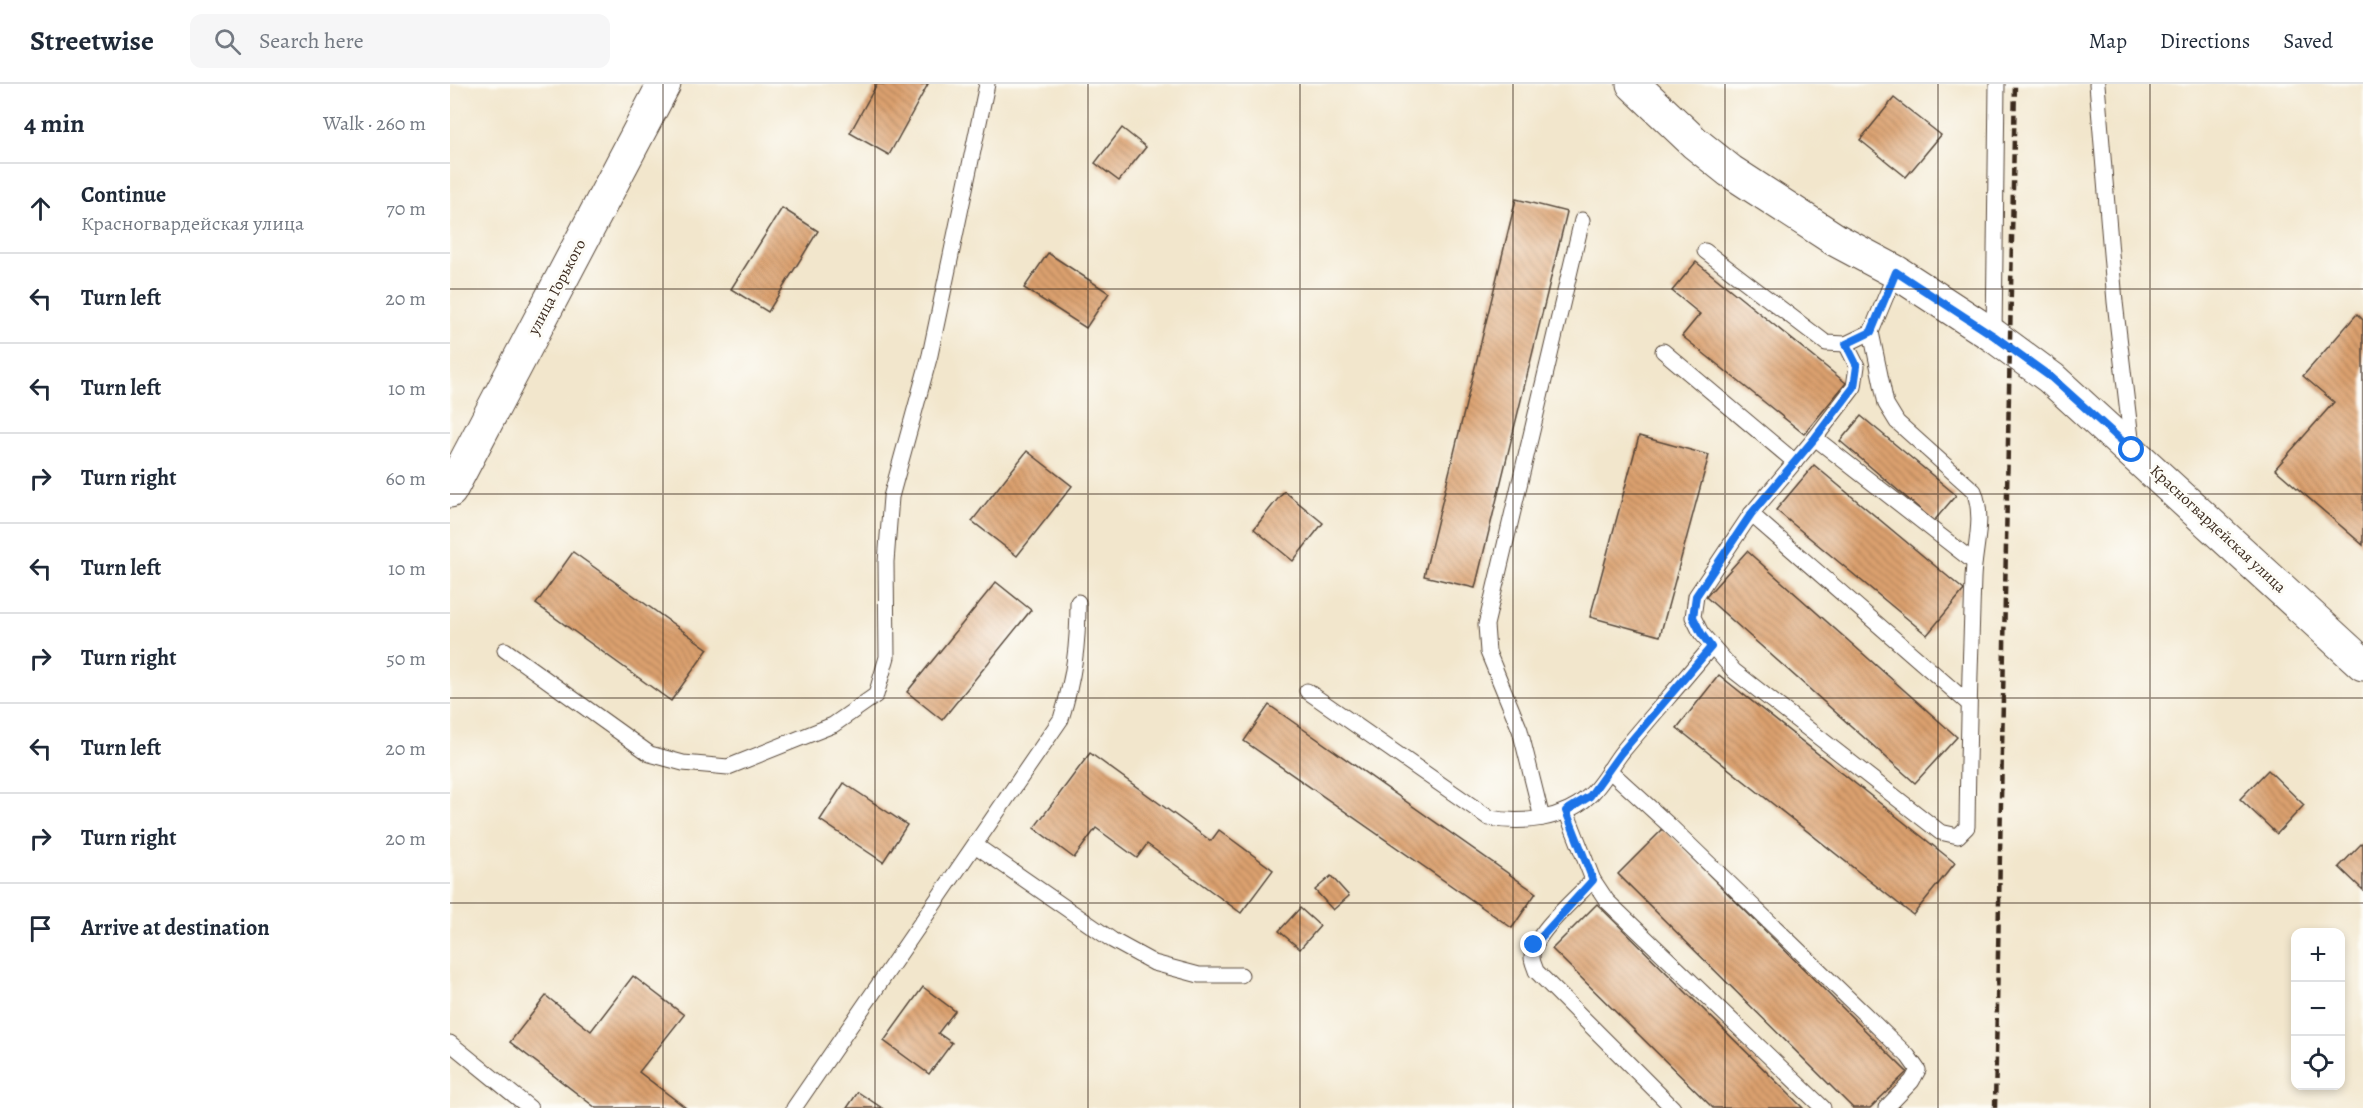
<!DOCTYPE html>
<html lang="en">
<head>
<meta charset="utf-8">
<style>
	:root { --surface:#fff; --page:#f6f6f7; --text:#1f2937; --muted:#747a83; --line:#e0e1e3 }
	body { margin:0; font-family:Alegreya,serif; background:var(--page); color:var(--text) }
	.controls { position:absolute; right:18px; bottom:18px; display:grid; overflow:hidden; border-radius:12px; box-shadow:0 3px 9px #0003 }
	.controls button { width:54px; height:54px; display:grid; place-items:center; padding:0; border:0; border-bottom:2px solid var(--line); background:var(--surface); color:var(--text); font:30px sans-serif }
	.stop { position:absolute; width:18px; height:18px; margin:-14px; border:4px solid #1a73e8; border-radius:50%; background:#fff }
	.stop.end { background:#1a73e8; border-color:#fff; box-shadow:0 2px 6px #0008 }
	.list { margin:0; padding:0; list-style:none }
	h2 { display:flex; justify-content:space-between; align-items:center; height:78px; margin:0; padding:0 24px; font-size:26px }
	h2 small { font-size:20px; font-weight:400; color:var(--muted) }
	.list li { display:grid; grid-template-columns:39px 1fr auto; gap:18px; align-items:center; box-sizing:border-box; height:90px; padding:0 24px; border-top:2px solid var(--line) }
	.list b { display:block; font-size:22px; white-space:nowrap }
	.list p { margin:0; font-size:20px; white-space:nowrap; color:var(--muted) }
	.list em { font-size:20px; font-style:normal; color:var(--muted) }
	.icon { flex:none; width:33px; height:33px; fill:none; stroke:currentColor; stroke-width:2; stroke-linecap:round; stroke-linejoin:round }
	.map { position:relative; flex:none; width:1913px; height:1024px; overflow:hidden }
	header { display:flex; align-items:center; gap:36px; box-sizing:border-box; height:84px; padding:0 30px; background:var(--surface); border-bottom:2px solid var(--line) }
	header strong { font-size:28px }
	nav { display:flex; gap:33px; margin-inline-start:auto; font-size:21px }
	.search { width:420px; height:54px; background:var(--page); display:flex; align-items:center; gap:15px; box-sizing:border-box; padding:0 21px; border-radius:12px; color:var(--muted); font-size:22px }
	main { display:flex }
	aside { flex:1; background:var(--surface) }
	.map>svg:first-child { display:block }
	.building { fill:url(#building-back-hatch) }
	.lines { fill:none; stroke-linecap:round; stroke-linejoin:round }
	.lane-casing { stroke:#564638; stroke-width:17 }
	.primary-casing { stroke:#564638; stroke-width:35 }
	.lane { stroke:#fff; stroke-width:15 }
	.primary { stroke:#fff; stroke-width:33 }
	.rail { stroke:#3b2a1e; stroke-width:4.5; stroke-dasharray:9 4.5; stroke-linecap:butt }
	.route { stroke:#1a73e8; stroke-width:8 }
	.grid { fill:none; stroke:#3b2a1e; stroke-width:1.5; stroke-opacity:0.55 }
	.labels { text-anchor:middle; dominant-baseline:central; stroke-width:6; stroke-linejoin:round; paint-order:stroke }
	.street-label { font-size:16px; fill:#3b2a1e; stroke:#fdfcf7 }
</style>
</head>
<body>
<header>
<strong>Streetwise</strong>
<div class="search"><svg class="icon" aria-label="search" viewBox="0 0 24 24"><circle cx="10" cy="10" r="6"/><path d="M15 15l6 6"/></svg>Search here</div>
<nav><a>Map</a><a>Directions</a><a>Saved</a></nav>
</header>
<main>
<aside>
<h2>4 min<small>Walk · 260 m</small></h2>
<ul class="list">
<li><svg class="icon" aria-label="ahead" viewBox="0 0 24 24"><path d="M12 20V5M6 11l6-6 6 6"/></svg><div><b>Continue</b><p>Красногвардейская улица</p></div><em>70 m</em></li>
<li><svg class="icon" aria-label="left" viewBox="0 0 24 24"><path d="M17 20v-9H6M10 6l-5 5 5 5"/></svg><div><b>Turn left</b></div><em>20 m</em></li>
<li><svg class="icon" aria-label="left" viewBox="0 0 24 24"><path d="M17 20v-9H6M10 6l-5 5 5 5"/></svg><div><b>Turn left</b></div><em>10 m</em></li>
<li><svg class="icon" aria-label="right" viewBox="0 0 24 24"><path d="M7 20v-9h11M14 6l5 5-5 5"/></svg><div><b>Turn right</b></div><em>60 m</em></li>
<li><svg class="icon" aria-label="left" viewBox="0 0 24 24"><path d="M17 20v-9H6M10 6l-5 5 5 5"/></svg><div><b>Turn left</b></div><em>10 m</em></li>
<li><svg class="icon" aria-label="right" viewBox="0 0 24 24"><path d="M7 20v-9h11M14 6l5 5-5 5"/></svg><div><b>Turn right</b></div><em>50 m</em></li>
<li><svg class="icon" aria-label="left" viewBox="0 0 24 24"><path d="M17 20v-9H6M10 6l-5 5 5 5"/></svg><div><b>Turn left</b></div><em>20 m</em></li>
<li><svg class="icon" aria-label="right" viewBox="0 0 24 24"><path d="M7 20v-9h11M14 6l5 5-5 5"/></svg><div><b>Turn right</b></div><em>20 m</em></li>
<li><svg class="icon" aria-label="arrive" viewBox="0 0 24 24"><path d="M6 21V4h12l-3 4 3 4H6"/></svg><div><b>Arrive at destination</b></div></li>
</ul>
</aside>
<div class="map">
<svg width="1913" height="1024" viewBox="0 0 1913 1024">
	<defs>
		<pattern id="building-back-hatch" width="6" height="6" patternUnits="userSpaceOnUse" patternTransform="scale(1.5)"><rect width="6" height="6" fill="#dba06e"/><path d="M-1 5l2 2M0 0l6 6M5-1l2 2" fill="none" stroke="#b3835a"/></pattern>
	</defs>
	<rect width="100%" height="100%" fill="#fdfcf7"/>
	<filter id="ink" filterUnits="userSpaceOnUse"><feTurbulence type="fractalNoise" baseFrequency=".0167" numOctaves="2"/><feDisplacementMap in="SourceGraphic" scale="12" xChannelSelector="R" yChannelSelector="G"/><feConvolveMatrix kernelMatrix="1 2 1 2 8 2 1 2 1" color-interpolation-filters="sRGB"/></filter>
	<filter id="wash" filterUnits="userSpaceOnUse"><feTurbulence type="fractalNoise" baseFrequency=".008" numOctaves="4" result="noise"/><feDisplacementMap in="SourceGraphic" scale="24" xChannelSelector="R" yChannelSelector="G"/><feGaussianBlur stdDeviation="1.35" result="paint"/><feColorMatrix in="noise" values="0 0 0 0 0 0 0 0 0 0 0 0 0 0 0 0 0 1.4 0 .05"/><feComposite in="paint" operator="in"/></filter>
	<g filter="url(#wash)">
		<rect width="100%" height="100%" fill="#f2e6cc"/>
		<g id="blocks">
			<!-- building -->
			<g class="building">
				<polygon points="427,0 478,0 439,71 400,49"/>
				<polygon points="1444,14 1491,51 1456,93 1410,56"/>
				<polygon points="672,44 696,63 669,97 645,79"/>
				<polygon points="1066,115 1117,128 1025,504 974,492"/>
				<polygon points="332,124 368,147 318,228 281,205"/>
				<polygon points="598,169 659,209 636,244 574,204"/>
				<polygon points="1246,178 1396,299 1354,350 1232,252 1250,230 1222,207"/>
				<polygon points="1907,230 1913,236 1913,461 1825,385 1884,318 1853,292"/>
				<polygon points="1411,332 1506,411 1484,437 1390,357"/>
				<polygon points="1189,352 1259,371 1210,552 1140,533"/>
				<polygon points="577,367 622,402 567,472 522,437"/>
				<polygon points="1364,381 1514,506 1477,551 1326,426"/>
				<polygon points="834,407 873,439 843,477 804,445"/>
				<polygon points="1297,467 1507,653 1465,699 1256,513"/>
				<polygon points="123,468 258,565 221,617 86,520"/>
				<polygon points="546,498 581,526 492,636 457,608"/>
				<polygon points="1269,591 1505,779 1463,831 1227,644"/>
				<polygon points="819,621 1086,809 1062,844 794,657"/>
				<polygon points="640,669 761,757 769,746 823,786 791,829 697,760 687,774 646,744 624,774 584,744"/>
				<polygon points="1818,686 1854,721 1827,750 1790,715"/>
				<polygon points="394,699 457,741 433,778 370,736"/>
				<polygon points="1213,745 1457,988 1420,1024 1403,1024 1168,790"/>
				<polygon points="1913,758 1913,806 1889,783"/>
				<polygon points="881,792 899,812 883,826 865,806"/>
				<polygon points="1147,820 1353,1024 1263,1024 1102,865"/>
				<polygon points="850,824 870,842 850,865 829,847"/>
				<polygon points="183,892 234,931 189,988 236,1024 146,1024 60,958 96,912 141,947"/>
				<polygon points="473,903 505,927 488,949 502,959 479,990 434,957"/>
				<polygon points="408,1008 432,1024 397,1024"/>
			</g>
		</g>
	</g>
	<g filter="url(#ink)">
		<use href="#blocks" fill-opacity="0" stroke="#564638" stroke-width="1.5"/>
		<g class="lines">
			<!-- lane casing -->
			<g class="lane-casing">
				<g id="lane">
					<polyline points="1647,0 1665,218 1682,363"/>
					<polyline points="1255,167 1376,259 1396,260 1421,248 1446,188"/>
					<polyline points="1544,252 1547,0"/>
					<path d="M 1396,260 L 1407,282 L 1404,303 L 1365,354 L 1301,430 L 1246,512 L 1243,533 L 1251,549 L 1284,587 L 1490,748 L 1508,752 L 1517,743 C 1518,660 1520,577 1523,494 C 1524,465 1535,434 1524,407 L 1447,338 L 1436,320 L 1421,248"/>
					<polyline points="1213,267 1345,378"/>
					<polyline points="1365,354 1524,478"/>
					<polyline points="1301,430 1518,619"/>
					<polyline points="55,566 200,670 233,679 278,683 383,641 426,611 437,573 436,478 441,413 480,271 537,0"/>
					<path d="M 857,607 L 1039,734 C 1072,740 1113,736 1139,712 C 1152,701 1161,682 1172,668 C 1201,633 1232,598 1261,563"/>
					<polyline points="1159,686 1219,741 1458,972 1468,986 1462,997 1436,1024"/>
					<polyline points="1116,727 1143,796 1157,817 1373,1024"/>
					<polyline points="1092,734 1070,646 1038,568 1036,541 1132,136"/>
					<polyline points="525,761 662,856 704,879 749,891 791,891"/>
					<path d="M 1143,796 C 1127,813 1082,851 1082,873 C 1082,878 1085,883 1086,887 L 1223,1024"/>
					<polyline points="0,959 80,1024"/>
					<path d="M 344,1024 L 611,635 C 624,593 628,562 628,518"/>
				</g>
			</g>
			<!-- primary casing -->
			<g class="primary-casing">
				<g id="primary">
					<polyline points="1183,0 1245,59 1280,87 1386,156 1446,188 1544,252 1601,294 1913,580"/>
					<polyline points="0,407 214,0"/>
				</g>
			</g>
			<!-- lane -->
			<use href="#lane" class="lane"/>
			<!-- primary -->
			<use href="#primary" class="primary"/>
			<!-- rail -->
			<polyline class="rail" points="1545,1024 1565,0"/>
		</g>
	</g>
	<g class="lines" filter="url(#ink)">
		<!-- route -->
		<polyline class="route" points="1084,861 1143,796 1116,727 1140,712 1170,670 1261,563 1251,549 1243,533 1246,512 1301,430 1365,354 1404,303 1407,282 1396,260 1421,248 1446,188 1544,252 1602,294 1682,366"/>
	</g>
	<!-- grid -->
	<path class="grid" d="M 213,0 L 213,1024M 425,0 L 425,1024M 638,0 L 638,1024M 850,0 L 850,1024M 1063,0 L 1063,1024M 1275,0 L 1275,1024M 1488,0 L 1488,1024M 1700,0 L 1700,1024M 0,205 L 1913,205M 0,410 L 1913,410M 0,614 L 1913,614M 0,819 L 1913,819"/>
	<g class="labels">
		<!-- street labels -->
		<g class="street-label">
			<text transform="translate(107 203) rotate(-62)">улица Горького</text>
			<text transform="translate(1768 445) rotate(43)">Красногвардейская улица</text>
		</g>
	</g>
</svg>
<div class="controls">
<button>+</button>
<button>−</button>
<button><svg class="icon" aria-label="locate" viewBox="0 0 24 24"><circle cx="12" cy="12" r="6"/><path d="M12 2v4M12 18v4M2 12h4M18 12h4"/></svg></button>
</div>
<div class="stop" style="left:1682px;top:366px"></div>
<div class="stop end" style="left:1084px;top:861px"></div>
</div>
</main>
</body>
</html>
